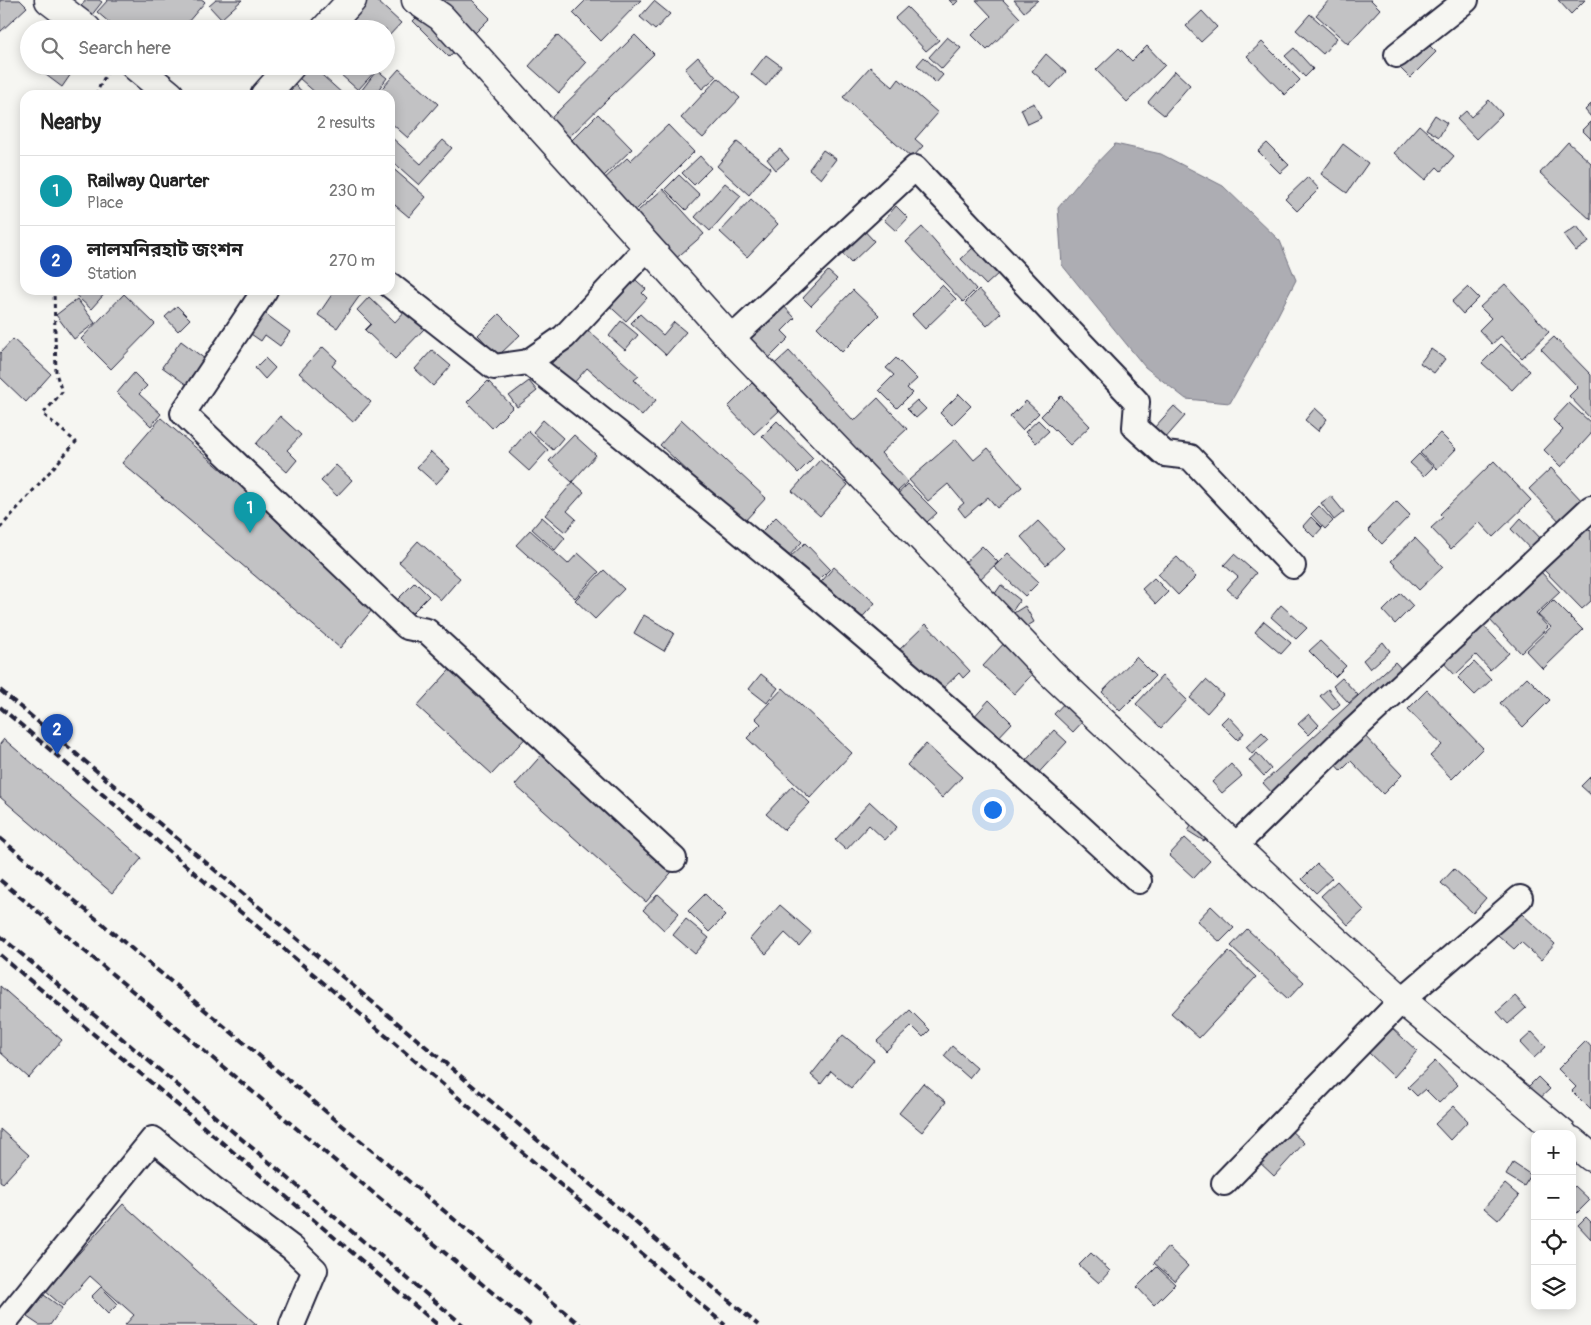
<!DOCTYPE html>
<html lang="en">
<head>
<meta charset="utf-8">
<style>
	:root { --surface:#fff; --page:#f6f6f6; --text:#222; --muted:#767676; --line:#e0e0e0; --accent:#7c3aed }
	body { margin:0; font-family:Pangolin,"Noto Sans Bengali",sans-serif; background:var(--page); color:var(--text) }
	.controls { position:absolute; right:15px; bottom:15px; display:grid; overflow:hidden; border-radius:10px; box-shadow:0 2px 12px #0003 }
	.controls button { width:45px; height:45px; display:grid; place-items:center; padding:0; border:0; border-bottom:1px solid var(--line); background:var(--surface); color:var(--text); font:25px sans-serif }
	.you { position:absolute; left:992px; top:809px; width:18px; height:18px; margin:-12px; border:4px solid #fff; border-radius:50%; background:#1a73e8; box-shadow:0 0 0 8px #1a73e833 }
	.badge { display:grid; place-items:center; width:32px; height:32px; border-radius:50%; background:var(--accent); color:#fff; font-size:16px; font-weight:700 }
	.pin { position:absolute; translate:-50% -41px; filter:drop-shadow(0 1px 2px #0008) }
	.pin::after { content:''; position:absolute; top:26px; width:18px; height:15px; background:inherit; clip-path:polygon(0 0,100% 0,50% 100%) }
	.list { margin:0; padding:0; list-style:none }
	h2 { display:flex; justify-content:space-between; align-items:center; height:65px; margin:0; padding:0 20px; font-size:21px }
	h2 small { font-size:16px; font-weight:400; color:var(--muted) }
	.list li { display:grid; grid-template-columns:32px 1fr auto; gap:15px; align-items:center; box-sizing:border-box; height:70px; padding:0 20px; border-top:1px solid var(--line) }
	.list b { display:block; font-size:19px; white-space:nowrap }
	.list p { margin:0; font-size:16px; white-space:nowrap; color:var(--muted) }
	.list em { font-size:16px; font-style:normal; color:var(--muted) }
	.icon { flex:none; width:28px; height:28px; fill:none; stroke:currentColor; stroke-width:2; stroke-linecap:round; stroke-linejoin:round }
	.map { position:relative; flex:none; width:1591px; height:1325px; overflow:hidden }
	.search { position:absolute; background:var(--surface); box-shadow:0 2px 12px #0003; left:20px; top:20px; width:375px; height:55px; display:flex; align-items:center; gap:12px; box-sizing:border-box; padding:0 18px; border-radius:28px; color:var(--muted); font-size:19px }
	.panel { position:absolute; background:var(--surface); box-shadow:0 2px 12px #0003; left:20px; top:90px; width:375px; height:205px; border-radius:15px }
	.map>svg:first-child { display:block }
	.water { fill:#adadb3; stroke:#757583 }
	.building { fill:#c2c2c4; stroke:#22223b }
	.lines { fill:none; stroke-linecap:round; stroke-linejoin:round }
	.minor-casing { stroke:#22223b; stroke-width:28 }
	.major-casing { stroke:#22223b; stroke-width:31 }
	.path { stroke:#22223b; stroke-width:3; stroke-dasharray:4 4; stroke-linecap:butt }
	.minor { stroke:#f6f6f2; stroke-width:24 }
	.major { stroke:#f6f6f2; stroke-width:28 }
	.rail { stroke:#22223b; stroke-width:4; stroke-dasharray:8 4; stroke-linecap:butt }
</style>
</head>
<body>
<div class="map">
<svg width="1591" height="1325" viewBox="0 0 1591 1325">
	<rect width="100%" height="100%" fill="#f6f6f2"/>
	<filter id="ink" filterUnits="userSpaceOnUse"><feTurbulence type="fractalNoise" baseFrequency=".02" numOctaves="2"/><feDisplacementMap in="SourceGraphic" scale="10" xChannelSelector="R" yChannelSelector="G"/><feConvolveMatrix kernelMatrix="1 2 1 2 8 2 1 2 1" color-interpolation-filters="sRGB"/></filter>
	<g filter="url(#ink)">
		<!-- water -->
		<polygon class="water" points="1115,144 1161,154 1223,186 1280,241 1296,280 1258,354 1230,403 1186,399 1145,367 1062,265 1058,208 1085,175"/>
		<!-- building -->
		<g class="building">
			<polygon points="0,0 20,0 27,7 0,32"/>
			<polygon points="86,0 99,0 102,2 87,21 76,12"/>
			<polygon points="108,0 203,0 205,2 182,29 117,29 97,12"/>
			<polygon points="216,0 242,0 221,19 209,6"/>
			<polygon points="368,0 376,0 401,23 386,39 386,29 354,29 347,23"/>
			<polygon points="431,0 472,0 490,18 469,39"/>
			<polygon points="586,0 641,0 601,41 573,13"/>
			<polygon points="949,0 959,0 954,5"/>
			<polygon points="976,0 1003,0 1020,18 987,50 972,35 991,16"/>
			<polygon points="1014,0 1038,0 1024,12"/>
			<polygon points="1329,0 1371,0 1380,9 1348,44 1316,15"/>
			<polygon points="1558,0 1585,0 1571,14"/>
			<polygon points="654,1 670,14 655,30 640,17"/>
			<polygon points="907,7 939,40 926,51 895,18"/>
			<polygon points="423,11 459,46 449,57 413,21"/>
			<polygon points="1202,11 1217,27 1201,42 1186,26"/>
			<polygon points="1310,14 1337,38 1323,54 1296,30"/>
			<polygon points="557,35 586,63 559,93 529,66"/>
			<polygon points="635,35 654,54 565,141 547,122"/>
			<polygon points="947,37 961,48 942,69 929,57"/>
			<polygon points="1424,40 1436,52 1410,78 1398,66"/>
			<polygon points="1262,42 1300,80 1285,95 1247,56"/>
			<polygon points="1147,46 1165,65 1127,102 1096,70 1119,48 1132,61"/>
			<polygon points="1294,48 1313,69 1305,77 1285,56"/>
			<polygon points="1046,54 1066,72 1051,88 1032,71"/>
			<polygon points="766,55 781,66 766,86 751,74"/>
			<polygon points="698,57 716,77 702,89 685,69"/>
			<polygon points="924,57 943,75 936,83 917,65"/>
			<polygon points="34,66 67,66 73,71 62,87"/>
			<polygon points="89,66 99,66 96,71"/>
			<polygon points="310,66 312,66 344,95 318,95 299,78"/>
			<polygon points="331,66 374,66 377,69 358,90"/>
			<polygon points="870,67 893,87 899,79 938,113 915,139 923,146 912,158 843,97"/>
			<polygon points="399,69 438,104 408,138 390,122 390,95 376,95"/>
			<polygon points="377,70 387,78 374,95 366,95 361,91"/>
			<polygon points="1175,71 1190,85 1164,115 1148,102"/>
			<polygon points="718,78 740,98 703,138 681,118"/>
			<polygon points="295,85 306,95 287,95"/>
			<polygon points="1489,100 1502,114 1476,139 1457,119 1466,111 1471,117"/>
			<polygon points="1034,103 1041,118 1028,124 1021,109"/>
			<polygon points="1591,104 1591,117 1585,110"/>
			<polygon points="598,114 632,149 604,176 570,142"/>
			<polygon points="1435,115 1447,123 1439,137 1426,129"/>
			<polygon points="1591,121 1591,139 1582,130"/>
			<polygon points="668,125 694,152 632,214 601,182 627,158 630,161"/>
			<polygon points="1419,125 1454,156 1441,171 1437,167 1425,180 1394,153"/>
			<polygon points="390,136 421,164 443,140 452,148 419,185 390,159"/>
			<polygon points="737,142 771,168 749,195 717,166"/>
			<polygon points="1568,142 1591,163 1591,220 1540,173"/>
			<polygon points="1267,143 1289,165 1280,173 1258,151"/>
			<polygon points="1343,144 1368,163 1347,193 1321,174"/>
			<polygon points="780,149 789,159 776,170 767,159"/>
			<polygon points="823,150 836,159 821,179 809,169"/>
			<polygon points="700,156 711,168 694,185 682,173"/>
			<polygon points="390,166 426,197 409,217 390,201"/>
			<polygon points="679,175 700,195 686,210 665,189"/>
			<polygon points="1308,177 1319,189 1297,211 1285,199"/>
			<polygon points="725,183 741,196 710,231 695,217"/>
			<polygon points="663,189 704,234 673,261 632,216"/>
			<polygon points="751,199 778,224 747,257 720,232"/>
			<polygon points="896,206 908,218 896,231 884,220"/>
			<polygon points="859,225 874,241 851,263 836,247"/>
			<polygon points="1577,226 1589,242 1576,251 1564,235"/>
			<polygon points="922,227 976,289 963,302 906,242"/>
			<polygon points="975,246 1000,272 986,285 961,259"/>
			<polygon points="828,271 837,279 811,306 803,298"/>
			<polygon points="629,274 646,289 642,293 647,298 626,321 604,301"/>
			<polygon points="1505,284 1549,332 1522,358 1501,336 1492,344 1479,330 1491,318 1480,307"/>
			<polygon points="942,285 956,299 925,329 912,315"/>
			<polygon points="1468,287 1479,298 1463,314 1452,302"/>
			<polygon points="979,289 1001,313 987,326 965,303"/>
			<polygon points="72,290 108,290 91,309 71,291"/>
			<polygon points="335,290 363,291 337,328 318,315"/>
			<polygon points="853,290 879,315 842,352 817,327"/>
			<polygon points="124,294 155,324 111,369 81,339"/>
			<polygon points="369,297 395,322 406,310 425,328 395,359 365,330 371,324 357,310"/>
			<polygon points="77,299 95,323 74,339 56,315"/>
			<polygon points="781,303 795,318 782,331 789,338 764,363 743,341"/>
			<polygon points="177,306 190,319 178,331 165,317"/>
			<polygon points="263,312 290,332 280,346 265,335 261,341 248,332"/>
			<polygon points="499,314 520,335 498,356 478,335"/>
			<polygon points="640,314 663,335 674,322 686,332 666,355 631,323"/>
			<polygon points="621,321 638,335 625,350 609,336"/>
			<polygon points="584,327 639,376 634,380 656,400 642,416 587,368 573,384 551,364"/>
			<polygon points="1554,337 1591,375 1591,419 1569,396 1578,387 1541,349"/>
			<polygon points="13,339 51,374 26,402 0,377 0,353"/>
			<polygon points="181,341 205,359 187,385 162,367"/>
			<polygon points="1501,344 1530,371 1512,390 1482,363"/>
			<polygon points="323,347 337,360 332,366 371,402 353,422 299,373"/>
			<polygon points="1431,349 1445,359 1434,373 1420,363"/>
			<polygon points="432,350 451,366 433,386 415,369"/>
			<polygon points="789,351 854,421 878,398 907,429 881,453 908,482 888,500 768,370"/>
			<polygon points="265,358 275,368 265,379 255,368"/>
			<polygon points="896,358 917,379 907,388 912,393 897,408 879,390 894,375 886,368"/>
			<polygon points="134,373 147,386 139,394 161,414 151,426 117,393"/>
			<polygon points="488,381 513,407 492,428 467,402"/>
			<polygon points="529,381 537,391 517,407 509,396"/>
			<polygon points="752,383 779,411 754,434 728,407"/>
			<polygon points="959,394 971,406 952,425 940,413"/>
			<polygon points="1061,396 1090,426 1070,445 1041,416"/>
			<polygon points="917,400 926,409 916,418 907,409"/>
			<polygon points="1026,401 1039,413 1022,430 1010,417"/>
			<polygon points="1569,403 1591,423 1591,434 1561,467 1544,450 1563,430 1553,420"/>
			<polygon points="1174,406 1185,416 1164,440 1153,429"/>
			<polygon points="1315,408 1327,419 1318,431 1305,420"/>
			<polygon points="280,416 301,435 287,450 297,460 287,472 256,444"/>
			<polygon points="161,418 378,603 340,648 122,463"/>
			<polygon points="543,420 563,438 553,450 533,432"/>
			<polygon points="682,420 766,498 743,523 660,445"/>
			<polygon points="1038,420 1049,431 1036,443 1025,432"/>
			<polygon points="777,421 813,458 798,473 762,436"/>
			<polygon points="528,431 548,450 529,471 509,453"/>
			<polygon points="1440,433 1456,449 1437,469 1420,453"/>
			<polygon points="574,435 596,455 572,482 549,461"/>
			<polygon points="956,439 974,460 988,448 1022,487 997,508 988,497 965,517 958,508 964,503 948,484 928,501 909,480"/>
			<polygon points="431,452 450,469 436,484 417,467"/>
			<polygon points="1419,454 1433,467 1424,476 1410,463"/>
			<polygon points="820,460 848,485 820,516 792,491"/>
			<polygon points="1494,461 1531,500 1493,537 1479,522 1451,549 1431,528 1443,517 1440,514"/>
			<polygon points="336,465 352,480 337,496 321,481"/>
			<polygon points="1551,468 1584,503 1562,524 1529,489"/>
			<polygon points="573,482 584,492 567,511 576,519 565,532 545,515"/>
			<polygon points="908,484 937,513 917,531 889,502"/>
			<polygon points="1331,496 1344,512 1334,520 1321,503"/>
			<polygon points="1396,501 1410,515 1382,544 1368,530"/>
			<polygon points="1319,506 1333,521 1325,529 1311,514"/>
			<polygon points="542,517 565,538 555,550 532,529"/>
			<polygon points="776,517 802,542 785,560 759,534"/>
			<polygon points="1311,517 1322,528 1314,537 1303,526"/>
			<polygon points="1521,518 1545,543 1534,553 1511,529"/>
			<polygon points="1038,521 1064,548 1046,565 1021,537"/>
			<polygon points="1587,527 1591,531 1591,601 1582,609 1543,569"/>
			<polygon points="530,530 568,564 578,553 599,572 575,598 516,545"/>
			<polygon points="1415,538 1443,567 1419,590 1391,561"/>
			<polygon points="418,541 460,578 441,600 399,562"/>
			<polygon points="805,543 830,569 813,586 787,560"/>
			<polygon points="982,546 998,562 975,584 959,568"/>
			<polygon points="1008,553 1039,582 1025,596 994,567"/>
			<polygon points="1234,554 1256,573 1236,597 1227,589 1238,577 1224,565"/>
			<polygon points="1177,557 1196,577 1178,595 1158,574"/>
			<polygon points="834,567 875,603 858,622 817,587"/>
			<polygon points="604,570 624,589 595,619 575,600"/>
			<polygon points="1539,570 1560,592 1536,614 1548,627 1521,653 1488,618"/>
			<polygon points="1154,578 1168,592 1156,604 1142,589"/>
			<polygon points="415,582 429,596 405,620 391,606"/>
			<polygon points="1001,585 1020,600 1011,613 992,598"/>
			<polygon points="1401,593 1413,606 1395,624 1383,611"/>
			<polygon points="1553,600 1583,630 1543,669 1526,651 1551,627 1538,615"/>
			<polygon points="1281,605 1307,628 1296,639 1271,617"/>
			<polygon points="1025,606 1034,622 1021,630 1012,614"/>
			<polygon points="644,615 674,633 664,651 634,633"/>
			<polygon points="1264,621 1291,643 1281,654 1255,632"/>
			<polygon points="1479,621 1509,653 1490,670 1476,655 1455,675 1440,659"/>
			<polygon points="926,624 970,671 963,678 959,673 937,694 897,652"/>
			<polygon points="1007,640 1038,668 1014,694 983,666"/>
			<polygon points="1320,641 1346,666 1335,677 1309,651"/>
			<polygon points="1383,642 1390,651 1370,669 1363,660"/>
			<polygon points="1136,657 1155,676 1120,711 1102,692"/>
			<polygon points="1395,662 1406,674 1274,795 1263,783"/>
			<polygon points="1474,662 1491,680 1475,695 1458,678"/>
			<polygon points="456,663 532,731 492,774 417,706"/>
			<polygon points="761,674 778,688 767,703 749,689"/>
			<polygon points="1162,676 1187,700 1161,728 1136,704"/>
			<polygon points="1527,677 1550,700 1523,727 1500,703"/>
			<polygon points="1342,678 1358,695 1349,703 1333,686"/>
			<polygon points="1206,680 1223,695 1207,713 1190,698"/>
			<polygon points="783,688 852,753 810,798 747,738 761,724 755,718"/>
			<polygon points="1328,689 1340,704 1333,710 1320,696"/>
			<polygon points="1427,690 1483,748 1452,779 1430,756 1442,745 1408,709"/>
			<polygon points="1068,699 1087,717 1073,732 1054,714"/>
			<polygon points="989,700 1012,723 995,741 972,719"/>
			<polygon points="1309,714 1319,725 1309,735 1298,724"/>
			<polygon points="1228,716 1244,733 1238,740 1221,723"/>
			<polygon points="1054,730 1067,742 1032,780 1019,768"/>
			<polygon points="1262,732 1269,739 1252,754 1246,747"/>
			<polygon points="1362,733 1402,775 1383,794 1351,761 1341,771 1333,762"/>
			<polygon points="4,739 142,858 112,893 0,797 0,744"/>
			<polygon points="926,744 962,777 942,798 907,765"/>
			<polygon points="545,751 676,867 646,902 515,785"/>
			<polygon points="1257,753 1271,769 1264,776 1249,760"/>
			<polygon points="1231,764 1242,776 1222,793 1212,782"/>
			<polygon points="1591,776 1591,795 1581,786"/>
			<polygon points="792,786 810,803 784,830 766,814"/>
			<polygon points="870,802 897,827 885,840 869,825 846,850 835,840"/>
			<polygon points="1193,823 1210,832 1204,841 1188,831"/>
			<polygon points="1185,838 1210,861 1194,878 1169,855"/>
			<polygon points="1317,864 1332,878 1316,893 1302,879"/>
			<polygon points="1454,869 1486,898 1473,913 1441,883"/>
			<polygon points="1337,881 1364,910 1348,925 1321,896"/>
			<polygon points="658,894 679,913 664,930 643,910"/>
			<polygon points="705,894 726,915 709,932 688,911"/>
			<polygon points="780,905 811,932 799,946 785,933 766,954 750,939"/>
			<polygon points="1512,905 1555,944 1541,960 1521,942 1514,949 1491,929"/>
			<polygon points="1211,906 1234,928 1220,942 1197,921"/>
			<polygon points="686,919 709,938 695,954 673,935"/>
			<polygon points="1247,929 1304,982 1288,999 1231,946"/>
			<polygon points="1229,951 1256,977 1199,1038 1171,1013"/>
			<polygon points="0,986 62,1040 29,1078 0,1052"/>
			<polygon points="1515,996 1526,1008 1508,1024 1497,1012"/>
			<polygon points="910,1010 930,1030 923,1037 912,1026 886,1051 877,1041"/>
			<polygon points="1391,1027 1417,1051 1394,1077 1368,1052"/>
			<polygon points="1532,1032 1546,1047 1534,1058 1520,1043"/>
			<polygon points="843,1035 874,1060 851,1088 831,1071 821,1084 811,1075"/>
			<polygon points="1586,1041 1591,1047 1591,1110 1572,1091 1576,1087 1558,1069"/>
			<polygon points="952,1046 977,1068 969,1078 944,1056"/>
			<polygon points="1435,1061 1458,1085 1439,1103 1425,1089 1417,1096 1408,1087"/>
			<polygon points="1538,1077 1550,1089 1536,1102 1525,1090"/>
			<polygon points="923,1083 946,1102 922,1132 899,1113"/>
			<polygon points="1454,1106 1468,1121 1450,1140 1435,1124"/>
			<polygon points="1287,1127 1304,1143 1274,1176 1257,1160"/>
			<polygon points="0,1129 29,1155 3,1183 0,1181"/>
			<polygon points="1513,1163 1531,1175 1524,1186 1506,1175"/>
			<polygon points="1505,1184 1519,1196 1498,1220 1484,1208"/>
			<polygon points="1575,1186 1590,1200 1575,1215 1572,1212 1572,1189"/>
			<polygon points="123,1204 257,1325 125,1325 134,1315 90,1276 63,1306 45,1291"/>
			<polygon points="1586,1217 1591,1222 1591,1239 1578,1225"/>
			<polygon points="1168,1247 1188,1266 1175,1281 1154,1263"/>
			<polygon points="1091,1253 1110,1271 1099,1283 1079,1265"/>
			<polygon points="1157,1267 1175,1284 1154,1305 1137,1287"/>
			<polygon points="101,1287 118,1304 108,1314 91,1297"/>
			<polygon points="44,1295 62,1308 50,1325 39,1325 27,1317"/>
		</g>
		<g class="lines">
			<!-- minor casing -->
			<g class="minor-casing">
				<g id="minor">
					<polyline points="1397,55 1466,0"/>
					<path d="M 390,285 L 494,367 L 528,362 C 739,526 943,699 1139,881"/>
					<polyline points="265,290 183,413 407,627 427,631 674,859"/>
					<polyline points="731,339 915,168 1137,402 1135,427 1165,454 1190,457 1293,566"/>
					<polyline points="528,362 564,337 649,246"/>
					<polyline points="1235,846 1342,741 1591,508"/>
					<polyline points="1224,1183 1402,1000 1520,898"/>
					<polyline points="2,1325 153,1139 212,1188 292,1248 315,1270 292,1325"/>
				</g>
			</g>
			<!-- major casing -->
			<g class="major-casing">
				<g id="major">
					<polyline points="49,0 87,29"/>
					<polyline points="416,0 441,17 731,339 1051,673 1317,924 1402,1000 1563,1134"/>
					<polyline points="325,29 352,0"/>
					<polyline points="135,66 170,95"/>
					<polyline points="265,95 291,66"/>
					<polyline points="1572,1141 1591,1157"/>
				</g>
			</g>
			<!-- path -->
			<g class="path">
				<polyline points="95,95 110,67"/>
				<polyline points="0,528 76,442 43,414 62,392 56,373 54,290"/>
			</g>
			<!-- minor -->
			<use href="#minor" class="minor"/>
			<!-- major -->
			<use href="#major" class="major"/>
			<!-- rail -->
			<g class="rail">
				<polyline points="0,690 758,1325"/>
				<polyline points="0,707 725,1325"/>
				<polyline points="0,838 580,1325"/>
				<polyline points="0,880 531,1325"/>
				<polyline points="0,936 463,1325"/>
				<polyline points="0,955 438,1325"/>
			</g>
		</g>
	</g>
</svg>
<div class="controls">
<button>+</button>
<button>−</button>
<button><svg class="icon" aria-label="locate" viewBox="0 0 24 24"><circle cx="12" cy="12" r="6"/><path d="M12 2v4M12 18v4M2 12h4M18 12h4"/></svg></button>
<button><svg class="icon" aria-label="layers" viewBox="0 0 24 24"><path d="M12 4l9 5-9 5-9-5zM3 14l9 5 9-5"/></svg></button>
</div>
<div class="you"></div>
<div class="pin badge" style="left:250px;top:533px;background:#0f9aa8">1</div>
<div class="pin badge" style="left:57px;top:755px;background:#1a4fb4">2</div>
<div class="search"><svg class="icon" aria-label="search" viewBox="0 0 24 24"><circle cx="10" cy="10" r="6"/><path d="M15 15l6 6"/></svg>Search here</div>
<section class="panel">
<h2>Nearby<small>2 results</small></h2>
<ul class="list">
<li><span class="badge" style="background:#0f9aa8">1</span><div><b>Railway Quarter</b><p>Place</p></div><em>230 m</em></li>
<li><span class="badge" style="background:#1a4fb4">2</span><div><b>লালমনিরহাট জংশন</b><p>Station</p></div><em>270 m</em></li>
</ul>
</section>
</div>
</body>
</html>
